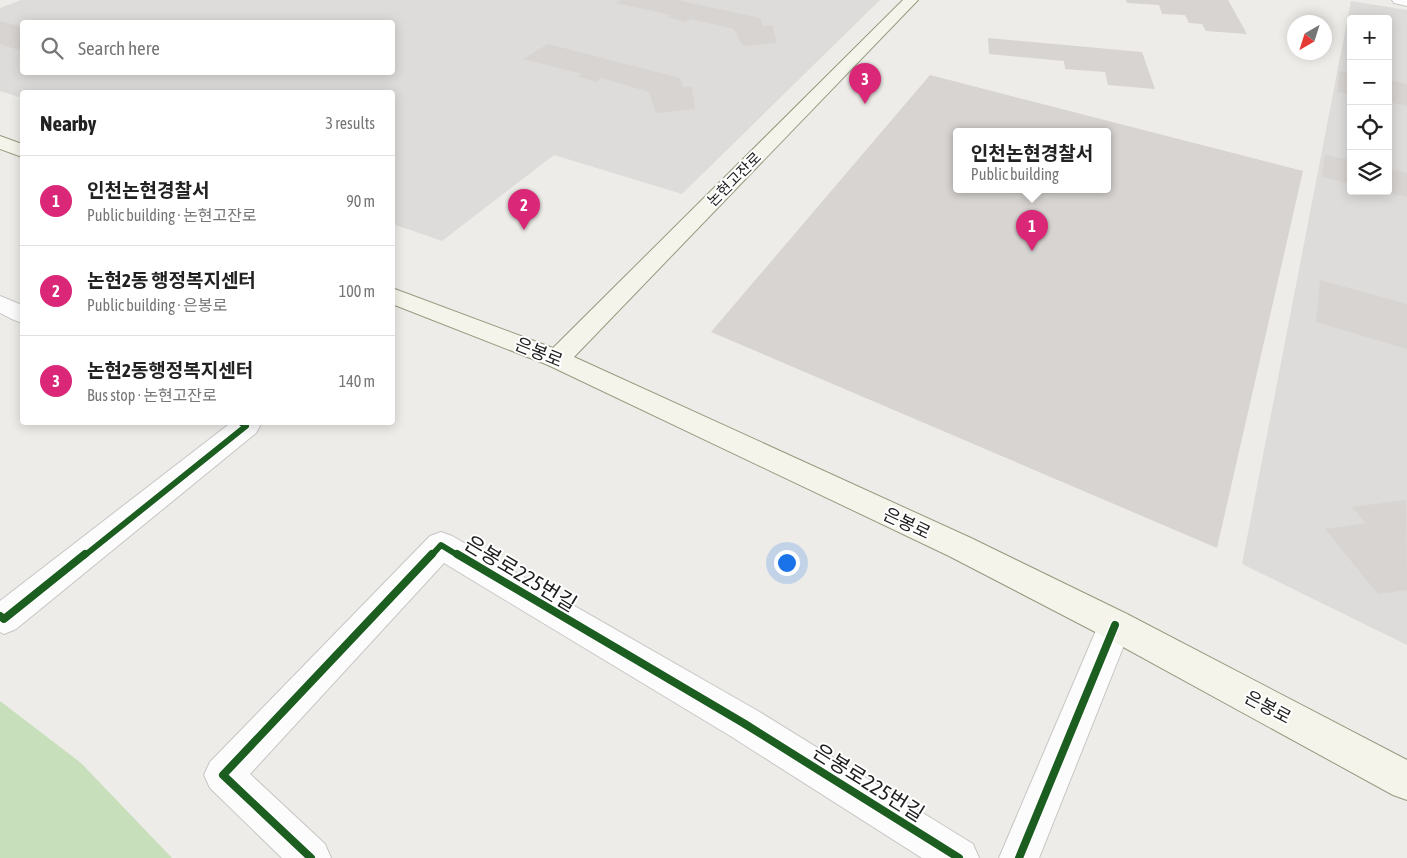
<!DOCTYPE html>
<html lang="en">
<head>
<meta charset="utf-8">
<style>
	:root { --surface:#fff; --page:#f2f2f2; --text:#222; --muted:#767676; --line:#e0e0e0; --accent:#db2777 }
	body { margin:0; font-family:"Asap Condensed","Noto Sans KR",sans-serif; background:var(--page); color:var(--text) }
	.controls { position:absolute; right:15px; top:15px; display:grid; overflow:hidden; border-radius:5px; box-shadow:0 2px 12px #0003 }
	.controls button { width:45px; height:45px; display:grid; place-items:center; padding:0; border:0; border-bottom:1px solid var(--line); background:var(--surface); color:var(--text); font:25px sans-serif }
	.compass { position:absolute; left:1287px; top:15px; width:45px; height:45px; border-radius:50%; background:var(--surface); box-shadow:0 2px 12px #0003; rotate:219deg }
	.you { position:absolute; left:786px; top:562px; width:18px; height:18px; margin:-12px; border:4px solid #fff; border-radius:50%; background:#1a73e8; box-shadow:0 0 0 8px #1a73e833 }
	.badge { display:grid; place-items:center; width:32px; height:32px; border-radius:50%; background:var(--accent); color:#fff; font-size:16px; font-weight:700 }
	.pin { position:absolute; translate:-50% -41px; filter:drop-shadow(0 1px 2px #0008) }
	.pin::after { content:''; position:absolute; top:26px; width:18px; height:15px; background:inherit; clip-path:polygon(0 0,100% 0,50% 100%) }
	.popup { position:absolute; left:953px; top:128px; width:158px; height:65px; box-sizing:border-box; display:grid; place-content:center; border-radius:5px; background:var(--surface); filter:drop-shadow(0 1px 4px #0005); font-size:16px; white-space:nowrap; color:var(--muted) }
	.popup b { font-size:19px; color:var(--text) }
	.popup::after { content:''; position:absolute; left:50%; top:100%; margin-left:-10px; border:10px solid transparent; border-top-color:var(--surface) }
	.list { margin:0; padding:0; list-style:none }
	h2 { display:flex; justify-content:space-between; align-items:center; height:65px; margin:0; padding:0 20px; font-size:21px }
	h2 small { font-size:16px; font-weight:400; color:var(--muted) }
	.list li { display:grid; grid-template-columns:32px 1fr auto; gap:15px; align-items:center; box-sizing:border-box; height:90px; padding:0 20px; border-top:1px solid var(--line) }
	.list b { display:block; font-size:19px; white-space:nowrap }
	.list p { margin:0; font-size:16px; white-space:nowrap; color:var(--muted) }
	.list em { font-size:16px; font-style:normal; color:var(--muted) }
	.icon { flex:none; width:28px; height:28px; fill:none; stroke:currentColor; stroke-width:2; stroke-linecap:round; stroke-linejoin:round }
	.map { position:relative; flex:none; width:1407px; height:858px; overflow:hidden }
	.search { position:absolute; background:var(--surface); box-shadow:0 2px 12px #0003; left:20px; top:20px; width:375px; height:55px; display:flex; align-items:center; gap:12px; box-sizing:border-box; padding:0 18px; border-radius:5px; color:var(--muted); font-size:19px }
	.panel { position:absolute; background:var(--surface); box-shadow:0 2px 12px #0003; left:20px; top:90px; width:375px; height:335px; border-radius:5px }
	.map>svg:first-child { display:block }
	.residential { fill:#dddcda; fill-rule:evenodd }
	.forest { fill:#c7dfbb }
	.building { fill:#d7d4d1; fill-rule:evenodd }
	.lines { fill:none; stroke-linecap:round; stroke-linejoin:round }
	.minor-casing { stroke:#c7c6c4; stroke-width:2 }
	.secondary-casing { stroke:#97997f; stroke-width:2 }
	.minor { fill:#fcfcfc; fill-rule:evenodd }
	.secondary { fill:#f4f4eb; fill-rule:evenodd }
	.cycleway-far1-casing { stroke:#fff; stroke-width:9 }
	.cycleway-casing { stroke:#fff; stroke-width:11 }
	.cycleway-far1 { stroke:#1b5e20; stroke-width:6 }
	.cycleway { stroke:#1b5e20; stroke-width:8 }
	.labels { text-anchor:middle; dominant-baseline:central; stroke-width:4; stroke-linejoin:round; paint-order:stroke }
	.far-street-label { font-size:15px; fill:#202020; stroke:#fff }
	.street-label { font-size:18px; fill:#202020; stroke:#fff }
	.near-street-label { font-size:21px; fill:#202020; stroke:#fff }
</style>
</head>
<body>
<div class="map">
<svg width="1407" height="858" viewBox="0 0 1407 858">
	<rect width="100%" height="100%" fill="#eeece8"/>
	<!-- residential -->
	<g class="residential">
		<path d="M 21,0 L 880,0 L 682,194 L 554,155 L 442,241 L 393,224 L 392,92 L 22,92 L 22,98 L 0,91 L 0,8 ZM 22,22 L 392,22 L 392,72 L 22,72 Z"/>
		<path d="M 1351,1 L 1407,10 L 1407,645 L 1242,564 ZM 1351,19 L 1388,19 L 1388,191 L 1351,191 Z"/>
	</g>
	<!-- forest -->
	<polygon class="forest" points="0,701 81,763 172,858 0,858"/>
	<!-- building -->
	<g class="building">
		<polygon points="621,0 677,0 760,18 763,26 772,25 777,43 743,46 734,29 691,19 685,22 667,17 672,15 616,3"/>
		<polygon points="1126,0 1228,0 1247,34 1206,31 1202,24 1189,23 1185,15 1162,14 1159,5 1127,3"/>
		<polygon points="0,21 22,27 22,51 0,44"/>
		<polygon points="988,38 1142,52 1155,89 1108,85 1105,72 1065,69 1064,61 989,54"/>
		<polygon points="548,44 680,78 683,87 692,87 695,109 656,113 649,92 602,78 596,82 576,76 582,74 523,59"/>
		<polygon points="1340,71 1351,73 1351,94 1337,92"/>
		<path d="M 930,75 L 1303,171 L 1217,548 L 711,332 ZM 957,132 L 1107,132 L 1107,190 L 957,190 Z"/>
		<polygon points="1388,80 1407,84 1407,106 1388,102"/>
		<polygon points="1325,155 1351,160 1351,184 1322,177"/>
		<polygon points="1388,169 1407,173 1407,197 1384,192 1388,191"/>
		<polygon points="1320,280 1407,304 1407,349 1316,322"/>
		<polygon points="1406,500 1407,590 1378,594 1325,529 1366,523 1352,507"/>
	</g>
	<g class="lines">
		<!-- minor casing -->
		<g class="minor-casing">
			<g id="minor">
				<polygon points="1392,0 1407,0 1407,6 1394,3"/>
				<polygon points="0,296 22,305 22,323 14,320 0,313"/>
				<polygon points="227,422 258,422 260,426 256,433 16,629 4,634 0,632 0,601 228,425"/>
				<polygon points="441,532 452,536 758,711 973,844 979,858 922,858 732,737 444,563 250,774 325,844 331,858 282,858 210,788 204,775 210,762 430,536"/>
				<polygon points="1115,610 1127,614 1132,625 1039,858 999,858 1103,614"/>
			</g>
		</g>
		<!-- secondary casing -->
		<g class="secondary-casing">
			<g id="secondary">
				<polygon points="903,0 918,0 574,357 971,538 1127,614 1407,760 1407,800 1393,795 1103,636 949,556 548,365 392,304 392,288 553,348"/>
				<polygon points="0,136 22,144 22,157 0,149"/>
			</g>
		</g>
		<!-- minor -->
		<use href="#minor" class="minor"/>
		<!-- secondary -->
		<use href="#secondary" class="secondary"/>
		<!-- cycleway-far1 casing -->
		<g class="cycleway-far1-casing">
			<g id="cycleway-far1">
				<polyline points="84,556 246,426 240,422"/>
				<polyline points="431,556 441,545 459,556"/>
			</g>
		</g>
		<!-- cycleway casing -->
		<g class="cycleway-casing">
			<g id="cycleway">
				<polyline points="457,554 745,724 959,858"/>
				<polyline points="0,616 4,619 85,554"/>
				<polyline points="311,858 223,775 432,554"/>
				<polyline points="1019,858 1115,625"/>
			</g>
		</g>
		<!-- cycleway-far1 -->
		<use href="#cycleway-far1" class="cycleway-far1"/>
		<!-- cycleway -->
		<use href="#cycleway" class="cycleway"/>
	</g>
	<g class="labels">
		<!-- far-street labels -->
		<g class="far-street-label">
			<text transform="translate(734 179) rotate(-45)">논현고잔로</text>
		</g>
		<!-- street labels -->
		<g class="street-label">
			<text transform="translate(539 352) rotate(22)">은봉로</text>
			<text transform="translate(907 523) rotate(25)">은봉로</text>
			<text transform="translate(1268 707) rotate(28)">은봉로</text>
		</g>
		<!-- near-street labels -->
		<g class="near-street-label">
			<text transform="translate(521 573) rotate(31)">은봉로225번길</text>
			<text transform="translate(869 782) rotate(32)">은봉로225번길</text>
		</g>
	</g>
</svg>
<div class="controls">
<button>+</button>
<button>−</button>
<button><svg class="icon" aria-label="locate" viewBox="0 0 24 24"><circle cx="12" cy="12" r="6"/><path d="M12 2v4M12 18v4M2 12h4M18 12h4"/></svg></button>
<button><svg class="icon" aria-label="layers" viewBox="0 0 24 24"><path d="M12 4l9 5-9 5-9-5zM3 14l9 5 9-5"/></svg></button>
</div>
<svg class="compass" viewBox="-18 -18 36 36"><path d="M0-13l5 13h-10z" fill="#e53935"/><path d="M0 13l5-13h-10z" fill="#767676"/></svg>
<div class="you"></div>
<div class="pin badge" style="left:1032px;top:251px">1</div>
<div class="popup"><b>인천논현경찰서</b>Public building</div>
<div class="pin badge" style="left:524px;top:230px">2</div>
<div class="pin badge" style="left:865px;top:104px">3</div>
<div class="search"><svg class="icon" aria-label="search" viewBox="0 0 24 24"><circle cx="10" cy="10" r="6"/><path d="M15 15l6 6"/></svg>Search here</div>
<section class="panel">
<h2>Nearby<small>3 results</small></h2>
<ul class="list">
<li><span class="badge">1</span><div><b>인천논현경찰서</b><p>Public building · 논현고잔로</p></div><em>90 m</em></li>
<li><span class="badge">2</span><div><b>논현2동 행정복지센터</b><p>Public building · 은봉로</p></div><em>100 m</em></li>
<li><span class="badge">3</span><div><b>논현2동행정복지센터</b><p>Bus stop · 논현고잔로</p></div><em>140 m</em></li>
</ul>
</section>
</div>
</body>
</html>
